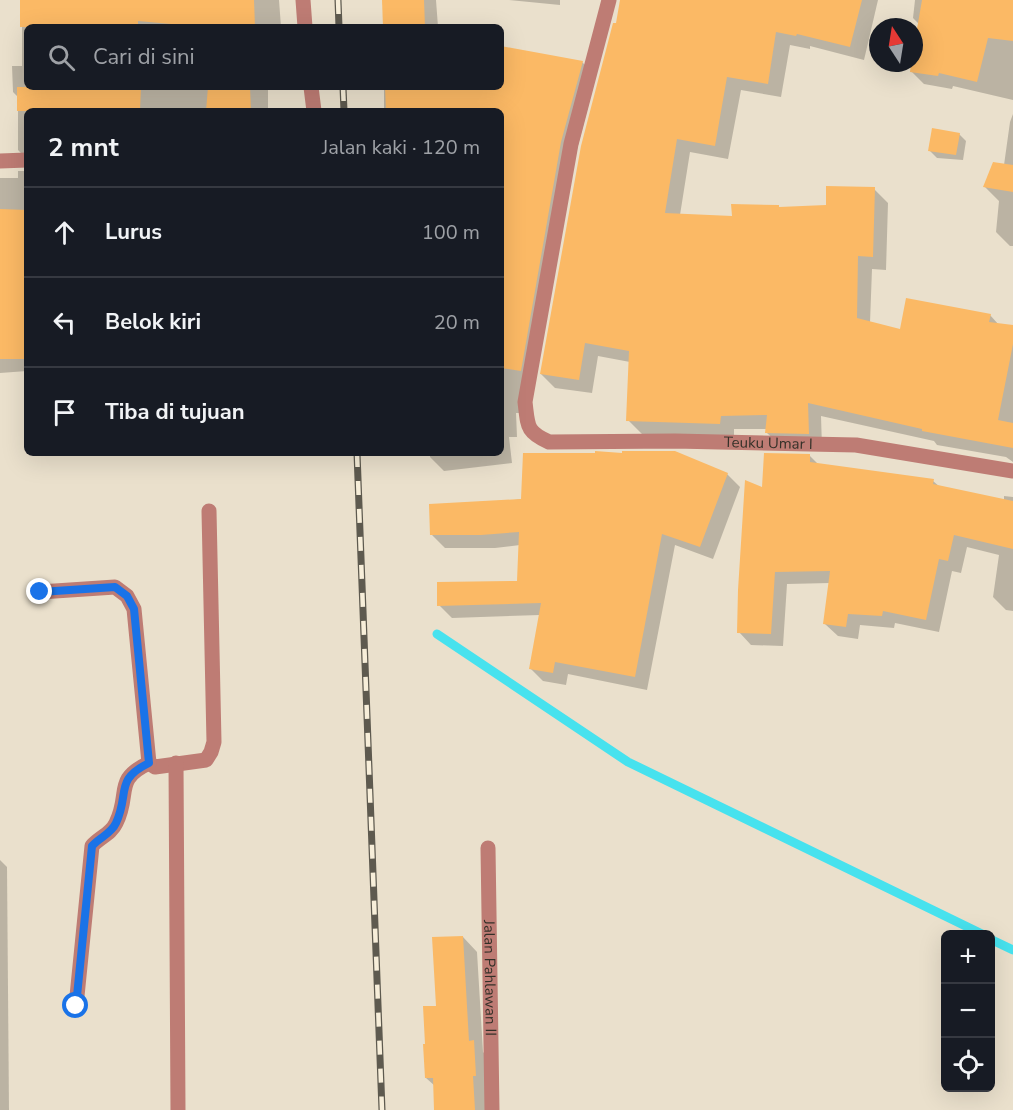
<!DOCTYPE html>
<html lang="id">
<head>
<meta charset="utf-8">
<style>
	:root { --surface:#171b24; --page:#242831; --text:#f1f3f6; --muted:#9ea1a6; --line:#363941 }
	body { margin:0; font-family:"Nunito Sans",sans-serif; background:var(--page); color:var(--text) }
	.controls { position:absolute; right:18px; bottom:18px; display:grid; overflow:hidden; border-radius:9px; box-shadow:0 6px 24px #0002 }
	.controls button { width:54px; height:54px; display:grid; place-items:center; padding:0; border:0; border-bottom:2px solid var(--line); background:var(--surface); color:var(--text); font:30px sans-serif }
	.compass { position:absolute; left:869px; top:18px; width:54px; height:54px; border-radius:50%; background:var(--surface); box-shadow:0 6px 24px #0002; rotate:348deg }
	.stop { position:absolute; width:18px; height:18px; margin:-14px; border:4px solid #1a73e8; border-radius:50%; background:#fff }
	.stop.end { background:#1a73e8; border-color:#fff; box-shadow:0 2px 6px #0008 }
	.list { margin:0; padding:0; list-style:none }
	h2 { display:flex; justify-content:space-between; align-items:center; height:78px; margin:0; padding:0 24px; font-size:26px }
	h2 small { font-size:20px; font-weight:400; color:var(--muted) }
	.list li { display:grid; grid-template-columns:39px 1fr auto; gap:18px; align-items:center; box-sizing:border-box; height:90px; padding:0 24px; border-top:2px solid var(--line) }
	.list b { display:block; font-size:22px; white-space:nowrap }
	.list em { font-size:20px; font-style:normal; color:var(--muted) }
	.icon { flex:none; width:33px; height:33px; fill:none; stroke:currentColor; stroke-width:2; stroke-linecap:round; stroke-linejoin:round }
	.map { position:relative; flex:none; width:1013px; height:1110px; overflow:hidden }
	.search { position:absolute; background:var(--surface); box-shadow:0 6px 24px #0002; left:24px; top:24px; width:480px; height:66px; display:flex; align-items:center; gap:15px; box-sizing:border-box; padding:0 21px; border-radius:9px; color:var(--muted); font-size:22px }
	.panel { position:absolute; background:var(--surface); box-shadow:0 6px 24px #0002; left:24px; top:108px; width:480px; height:348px; border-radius:9px }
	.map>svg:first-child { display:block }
	.shadow { fill:#0003 }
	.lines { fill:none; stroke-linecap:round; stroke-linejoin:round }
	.stream { stroke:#47e2ee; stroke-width:9 }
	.building { fill:#fbb965 }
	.minor { stroke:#be7c74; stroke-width:15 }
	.rail-casing { stroke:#5e5a4f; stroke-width:7 }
	.rail { stroke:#f7eed9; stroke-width:4.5; stroke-dasharray:14; stroke-linecap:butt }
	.route { stroke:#1a73e8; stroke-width:8 }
	.labels { text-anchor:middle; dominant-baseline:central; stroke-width:4.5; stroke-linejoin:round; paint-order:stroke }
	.street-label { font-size:15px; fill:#333028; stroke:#f7eed9 }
</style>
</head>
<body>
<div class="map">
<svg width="1013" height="1110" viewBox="0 0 1013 1110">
	<rect width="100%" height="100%" fill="#eae0cc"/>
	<!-- shadow -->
	<g class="shadow">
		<polygon points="22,0 279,0 281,27 27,27 27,87 268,87 268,111 27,111 27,159 18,150 18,97 13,92 12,66 22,66"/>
		<polygon points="383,0 436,0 438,27 376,27 385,26"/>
		<polygon points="509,0 560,0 560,5"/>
		<polygon points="622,0 878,0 864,60 810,46 810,49 790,45 781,97 741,90 728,159 690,152 680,215 733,218 778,206 780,208 827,207 874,189 888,203 886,270 872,269 870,323 901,330 990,315 999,325 1013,326 1013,462 1006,457 937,445 934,441 821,416 822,447 781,446 767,433 767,429 734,429 734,437 642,434 628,420 630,362 598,356 592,393 555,388 541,374"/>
		<polygon points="915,0 1013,0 1013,100 953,86 952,89 924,84 911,71 919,24 913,18"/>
		<polygon points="501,47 582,62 596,76 575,157 526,413 516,413 517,437 509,437 512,463 444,471 430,457 430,453 501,453 501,111 384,111 384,87 501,87"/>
		<polygon points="1013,114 1013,246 1010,246 996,232 999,201 985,187 1004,165 1010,122"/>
		<polygon points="959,134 966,141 963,160 937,158 930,151"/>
		<polygon points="18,171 27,171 27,371 0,373 0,178 18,178"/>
		<polygon points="809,455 818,464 933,481 940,487 1004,501 1004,496 1013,497 1013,611 1006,610 993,597 999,555 967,547 961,573 952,571 939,632 895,623 894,628 860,625 858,639 838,636 825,624 830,583 787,584 783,646 751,645 739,632 763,489"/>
		<polygon points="727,474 740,487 713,559 675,545 647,690 568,674 566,685 543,681 530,668 540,615 452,618 439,605 518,582 520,545 495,548 445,548 432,535 466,506"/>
		<polygon points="0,860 7,867 9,1110 0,1110"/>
		<polygon points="463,937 477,952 483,1052 488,1057 488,1110 436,1110 435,1086 426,1078 427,1045 438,1007"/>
	</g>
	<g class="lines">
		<!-- stream -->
		<g class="stream">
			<polyline points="437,634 628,762 982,934"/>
			<polyline points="990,939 1013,950"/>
		</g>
	</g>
	<!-- building -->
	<g class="building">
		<polygon points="20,0 254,0 255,27 182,27 182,25 138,21 138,27 20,27"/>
		<polygon points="382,0 424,0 425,27 383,27"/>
		<polygon points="620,0 862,0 850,47 797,34 796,36 776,32 768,84 727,77 715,146 677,139 665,213 732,216 731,204 779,205 779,207 826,205 826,186 875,187 873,257 858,256 857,318 900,329 906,298 991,314 989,322 1013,325 1013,344 998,420 1013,423 1013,448 922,431 922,429 808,403 809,434 765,433 767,415 721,416 720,424 626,421 629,351 585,343 579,380 540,374 581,146 613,23 616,23"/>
		<polygon points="922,0 1013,0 1013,41 988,38 977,82 939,73 938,76 910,72 911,63 914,63 914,46"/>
		<polygon points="501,46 583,61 561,142 521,371 501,368 501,111 386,111 385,87 501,87"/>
		<polygon points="17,87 141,87 140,111 17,111"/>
		<polygon points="208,87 250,87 251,111 206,111"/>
		<polygon points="932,128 960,133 956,155 928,151"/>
		<polygon points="993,162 1013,165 1013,192 983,187"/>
		<polygon points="0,209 27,210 27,359 0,359"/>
		<polygon points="595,451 622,453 622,451 675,451 728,473 700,547 662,534 635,677 555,662 553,673 529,669 541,603 437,606 437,582 517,581 519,532 481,535 430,535 429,504 521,499 523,453 595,453"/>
		<polygon points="764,453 810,454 810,462 934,479 933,484 1013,501 1013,549 954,535 948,561 939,559 926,620 883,611 882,616 848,614 846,627 823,624 830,571 775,572 771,634 737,633 738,590 745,480 762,487"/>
		<polygon points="463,936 469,1041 474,1040 476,1076 473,1076 475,1110 434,1110 433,1078 425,1078 423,1044 425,1044 423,1006 436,1006 432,937"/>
	</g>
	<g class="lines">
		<!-- minor -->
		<g class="minor">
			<polyline points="303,0 305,27"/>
			<path id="s1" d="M 609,0 L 571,144 L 525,402 C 528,426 526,432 549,442 L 675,441 L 856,445 L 1013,471"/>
			<polyline points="311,87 314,111"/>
			<polyline points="0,161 27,160"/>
			<polyline points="40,592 115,587 127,596 134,609 149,763 155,767 206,760 211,752 214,742 209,511"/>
			<polyline points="176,763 178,1110"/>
			<path id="s2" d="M 488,848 L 492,1110"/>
			<path d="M 76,1006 L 92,846 C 100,837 111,834 116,823 C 131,793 113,780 149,763"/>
		</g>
		<!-- rail casing -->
		<g class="rail-casing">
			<g id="rail">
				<polyline points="338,0 339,27"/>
				<polyline points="343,87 344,111"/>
				<polyline points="357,453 382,1110"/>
			</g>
		</g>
		<!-- rail -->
		<use href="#rail" class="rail"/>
	</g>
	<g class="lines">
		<!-- route -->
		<path class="route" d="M 40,592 L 115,587 L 127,596 L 134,609 L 149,763 C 114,780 130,793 116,823 C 111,834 100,837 92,846 L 76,1006"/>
	</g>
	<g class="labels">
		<!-- street labels -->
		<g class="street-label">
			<text stroke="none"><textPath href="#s1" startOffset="681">Teuku Umar I</textPath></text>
			<text stroke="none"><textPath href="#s2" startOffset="130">Jalan Pahlawan II</textPath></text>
		</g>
	</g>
</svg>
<div class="controls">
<button>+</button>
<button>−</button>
<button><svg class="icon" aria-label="locate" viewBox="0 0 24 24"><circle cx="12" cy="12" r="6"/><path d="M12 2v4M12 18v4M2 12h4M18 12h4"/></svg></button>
</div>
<svg class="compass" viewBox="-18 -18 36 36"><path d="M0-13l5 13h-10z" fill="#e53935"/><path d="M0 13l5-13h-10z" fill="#9ea1a6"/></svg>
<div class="stop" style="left:76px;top:1006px"></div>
<div class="stop end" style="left:40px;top:592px"></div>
<div class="search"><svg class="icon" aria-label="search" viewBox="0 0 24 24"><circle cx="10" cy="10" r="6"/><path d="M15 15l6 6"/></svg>Cari di sini</div>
<section class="panel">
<h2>2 mnt<small>Jalan kaki · 120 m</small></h2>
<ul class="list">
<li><svg class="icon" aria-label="ahead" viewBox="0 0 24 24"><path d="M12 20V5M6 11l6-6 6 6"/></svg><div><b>Lurus</b></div><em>100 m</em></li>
<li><svg class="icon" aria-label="left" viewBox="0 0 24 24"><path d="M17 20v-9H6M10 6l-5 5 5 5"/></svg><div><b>Belok kiri</b></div><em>20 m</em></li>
<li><svg class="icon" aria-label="arrive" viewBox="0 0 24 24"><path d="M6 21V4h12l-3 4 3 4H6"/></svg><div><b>Tiba di tujuan</b></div></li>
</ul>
</section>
</div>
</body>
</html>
